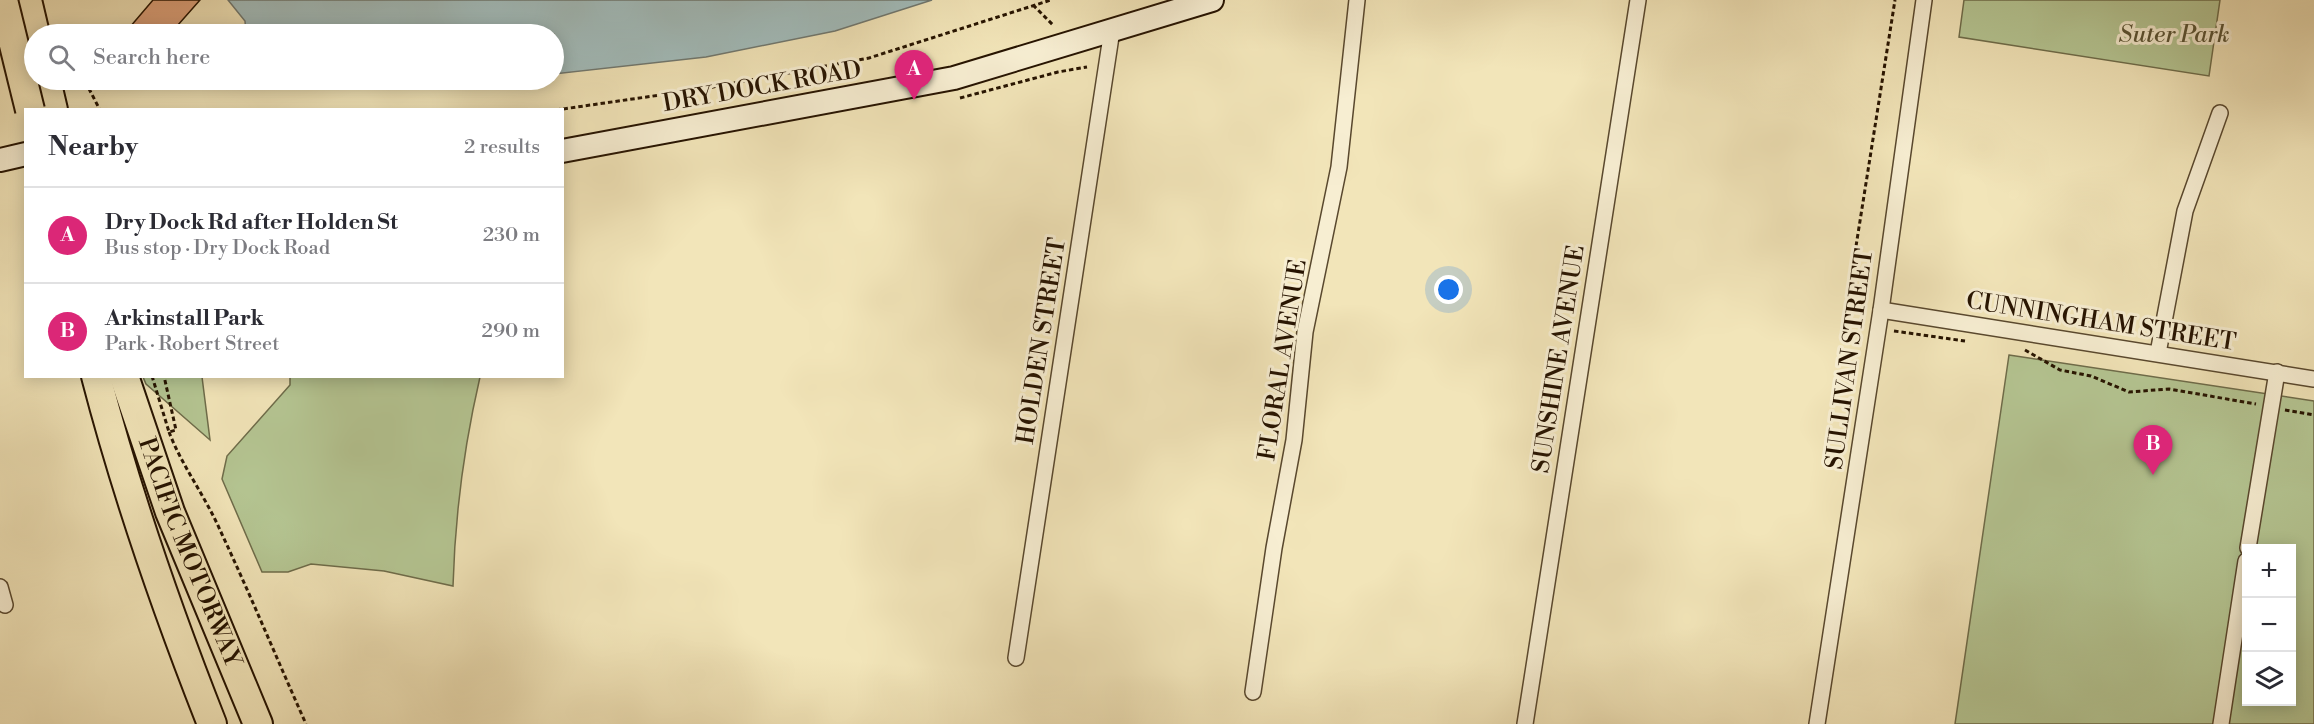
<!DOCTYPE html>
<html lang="en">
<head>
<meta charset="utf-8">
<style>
	:root { --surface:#fff; --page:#f7f7f7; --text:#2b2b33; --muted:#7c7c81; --line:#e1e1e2; --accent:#db2777 }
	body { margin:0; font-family:"Libre Bodoni",serif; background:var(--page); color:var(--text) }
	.controls { position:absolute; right:18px; bottom:18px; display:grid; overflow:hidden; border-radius:0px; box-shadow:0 3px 15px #0003 }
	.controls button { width:54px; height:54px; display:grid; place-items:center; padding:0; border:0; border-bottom:2px solid var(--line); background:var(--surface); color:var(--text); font:30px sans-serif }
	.you { position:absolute; left:1449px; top:290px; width:21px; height:21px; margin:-15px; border:4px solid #fff; border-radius:50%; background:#1a73e8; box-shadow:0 0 0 9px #1a73e833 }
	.badge { display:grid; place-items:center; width:39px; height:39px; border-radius:50%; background:var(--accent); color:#fff; font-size:20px; font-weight:700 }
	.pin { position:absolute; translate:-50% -50px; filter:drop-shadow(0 2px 3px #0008) }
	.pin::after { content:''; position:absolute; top:32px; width:21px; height:18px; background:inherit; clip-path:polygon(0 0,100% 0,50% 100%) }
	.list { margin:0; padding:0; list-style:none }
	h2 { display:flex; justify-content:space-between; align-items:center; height:78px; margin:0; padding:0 24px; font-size:26px }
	h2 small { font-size:20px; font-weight:400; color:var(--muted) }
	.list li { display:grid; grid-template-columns:39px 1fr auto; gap:18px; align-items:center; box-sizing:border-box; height:96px; padding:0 24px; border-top:2px solid var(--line) }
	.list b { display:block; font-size:22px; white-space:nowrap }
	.list p { margin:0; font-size:20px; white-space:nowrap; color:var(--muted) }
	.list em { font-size:20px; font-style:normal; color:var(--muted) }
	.icon { flex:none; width:33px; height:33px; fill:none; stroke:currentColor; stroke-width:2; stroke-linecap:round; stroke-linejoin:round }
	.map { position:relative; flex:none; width:2314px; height:724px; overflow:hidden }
	.search { position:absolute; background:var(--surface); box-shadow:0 3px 15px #0003; left:24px; top:24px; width:540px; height:66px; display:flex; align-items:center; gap:15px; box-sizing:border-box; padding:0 21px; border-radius:33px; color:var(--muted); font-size:22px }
	.panel { position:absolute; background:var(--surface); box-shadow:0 3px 15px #0003; left:24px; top:108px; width:540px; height:270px; border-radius:0px }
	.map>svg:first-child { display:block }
	.green { fill:#b5c693; stroke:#6e6c4a; stroke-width:1.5; fill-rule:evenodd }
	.water { fill:#a2bcbb; stroke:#707870; stroke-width:1.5 }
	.building { fill:#dea27b; stroke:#261300; stroke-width:1.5 }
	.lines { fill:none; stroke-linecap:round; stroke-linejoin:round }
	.street-casing { stroke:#59482e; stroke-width:18 }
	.secondary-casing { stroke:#261300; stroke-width:26 }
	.highway-casing { stroke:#261300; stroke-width:32 }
	.path { stroke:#261300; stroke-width:3; stroke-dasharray:4.5 3; stroke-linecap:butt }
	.street { stroke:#f7eed2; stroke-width:15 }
	.secondary { stroke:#f7eed2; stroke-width:22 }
	.highway { stroke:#f2e5b9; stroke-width:28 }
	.highway-bridge-casing { stroke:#261300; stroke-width:32; stroke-linecap:butt }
	.highway-bridge { stroke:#f2e5b9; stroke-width:28 }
	.labels { text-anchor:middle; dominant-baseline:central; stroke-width:6; stroke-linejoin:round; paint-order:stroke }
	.park-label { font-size:24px; font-style:italic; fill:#585233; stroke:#f7eed2 }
	.street-label { font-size:24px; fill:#261300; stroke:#f7eed2 }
</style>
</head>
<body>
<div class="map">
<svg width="2314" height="724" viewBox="0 0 2314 724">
	<rect width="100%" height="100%" fill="#f2e5b9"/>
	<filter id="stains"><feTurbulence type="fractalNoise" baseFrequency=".00333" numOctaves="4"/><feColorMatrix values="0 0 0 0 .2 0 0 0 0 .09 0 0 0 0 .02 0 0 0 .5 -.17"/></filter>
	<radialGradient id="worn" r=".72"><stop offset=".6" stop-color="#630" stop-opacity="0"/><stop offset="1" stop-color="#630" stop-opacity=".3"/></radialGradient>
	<!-- green -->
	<g class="green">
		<polygon points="1964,0 2220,0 2209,76 1959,37"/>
		<path d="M 2009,355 L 2314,401 L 2314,724 L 1955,724 ZM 2246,548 L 2292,548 L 2292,702 L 2246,702 Z"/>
		<polygon points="143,377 202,377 210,440 146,384"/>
		<path d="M 290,377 L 480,377 C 464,446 455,515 453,586 L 384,571 L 311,564 L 288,572 L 262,572 L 222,479 L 227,456 L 290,385 Z"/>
	</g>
	<!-- water -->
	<g class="water">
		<polygon points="228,0 932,0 835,31 706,57 554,74 554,34 246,34 245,21"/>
		<polygon points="333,80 483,80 358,89"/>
	</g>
	<!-- building -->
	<polygon class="building" points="153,0 200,0 170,34 124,34"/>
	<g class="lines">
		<!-- street casing -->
		<g class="street-casing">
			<g id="street">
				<polyline points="1881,310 2314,379"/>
				<polyline points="2158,353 2185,211 2220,113"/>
				<polyline points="2248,548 2277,372"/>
				<polyline points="0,587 5,605"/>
				<polyline points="1016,658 1112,30"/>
				<polyline points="1253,692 1274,548 1294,440 1305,332 1339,167 1357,0"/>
				<polyline points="1525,724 1638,0"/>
				<polyline points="1817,724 1881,310 1924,0"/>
				<polyline points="2221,724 2246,561"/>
			</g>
		</g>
		<!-- secondary casing -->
		<g class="secondary-casing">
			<g id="secondary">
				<polyline points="562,151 954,78 1212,0"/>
				<polyline points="0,160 26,154"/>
			</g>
		</g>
		<!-- highway casing -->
		<g class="highway-casing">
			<g id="highway">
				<polyline points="27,0 35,34"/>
				<polyline points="46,80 53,110"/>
				<path d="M 96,376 C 127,495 167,610 212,724"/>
				<path id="s1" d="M 124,376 L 170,512 L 258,724"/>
			</g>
		</g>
		<!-- path -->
		<g class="path">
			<polyline points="1033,5 1053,25"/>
			<polyline points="70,80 86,83 100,110"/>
			<polyline points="960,98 1058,72 1087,67"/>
			<polyline points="556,110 702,89 869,58 1051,0"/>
			<polyline points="1864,326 1844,322 1895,0"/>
			<polyline points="1894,331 1965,341"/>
			<polyline points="2025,350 2060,370 2091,376 2129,392 2169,389 2256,404"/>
			<polyline points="152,376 169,432 176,430 164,376"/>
			<polyline points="2285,410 2314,415"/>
			<path d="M 169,432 C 182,466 205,496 220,530 C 250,594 277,659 306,724"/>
		</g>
		<!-- street -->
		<use href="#street" class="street"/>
		<!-- secondary -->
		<use href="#secondary" class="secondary"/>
		<!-- highway -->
		<use href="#highway" class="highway"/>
		<!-- highway-bridge casing -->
		<g class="highway-bridge-casing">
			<polyline id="highway-bridge" points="3,0 30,110"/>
		</g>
		<!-- highway-bridge -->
		<use href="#highway-bridge" class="highway-bridge"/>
	</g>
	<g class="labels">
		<!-- park labels -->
		<g class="park-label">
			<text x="2174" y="35">Suter Park</text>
		</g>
		<!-- street labels -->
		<g class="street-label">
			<text transform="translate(762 87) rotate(-10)">DRY DOCK ROAD</text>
			<text transform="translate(2101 322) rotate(9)">CUNNINGHAM STREET</text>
			<text transform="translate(1042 341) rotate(-81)">HOLDEN STREET</text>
			<text transform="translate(1559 359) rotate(-81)">SUNSHINE AVENUE</text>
			<text transform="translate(1850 359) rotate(-82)">SULLIVAN STREET</text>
			<text transform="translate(1283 360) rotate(-81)">FLORAL AVENUE</text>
			<text stroke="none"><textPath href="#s1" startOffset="188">PACIFIC MOTORWAY</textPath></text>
		</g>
	</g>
	<rect width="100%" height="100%" filter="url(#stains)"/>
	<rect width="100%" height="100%" fill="url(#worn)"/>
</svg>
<div class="controls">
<button>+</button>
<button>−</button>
<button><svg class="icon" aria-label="layers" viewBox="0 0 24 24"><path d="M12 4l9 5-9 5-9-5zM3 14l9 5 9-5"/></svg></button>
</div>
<div class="you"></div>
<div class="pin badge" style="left:914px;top:100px">A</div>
<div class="pin badge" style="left:2153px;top:475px">B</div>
<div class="search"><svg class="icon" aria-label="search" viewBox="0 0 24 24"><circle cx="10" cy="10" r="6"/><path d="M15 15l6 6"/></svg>Search here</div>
<section class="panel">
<h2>Nearby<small>2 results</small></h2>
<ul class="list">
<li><span class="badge">A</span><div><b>Dry Dock Rd after Holden St</b><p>Bus stop · Dry Dock Road</p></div><em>230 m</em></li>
<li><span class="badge">B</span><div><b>Arkinstall Park</b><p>Park · Robert Street</p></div><em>290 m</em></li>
</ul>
</section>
</div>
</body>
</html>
